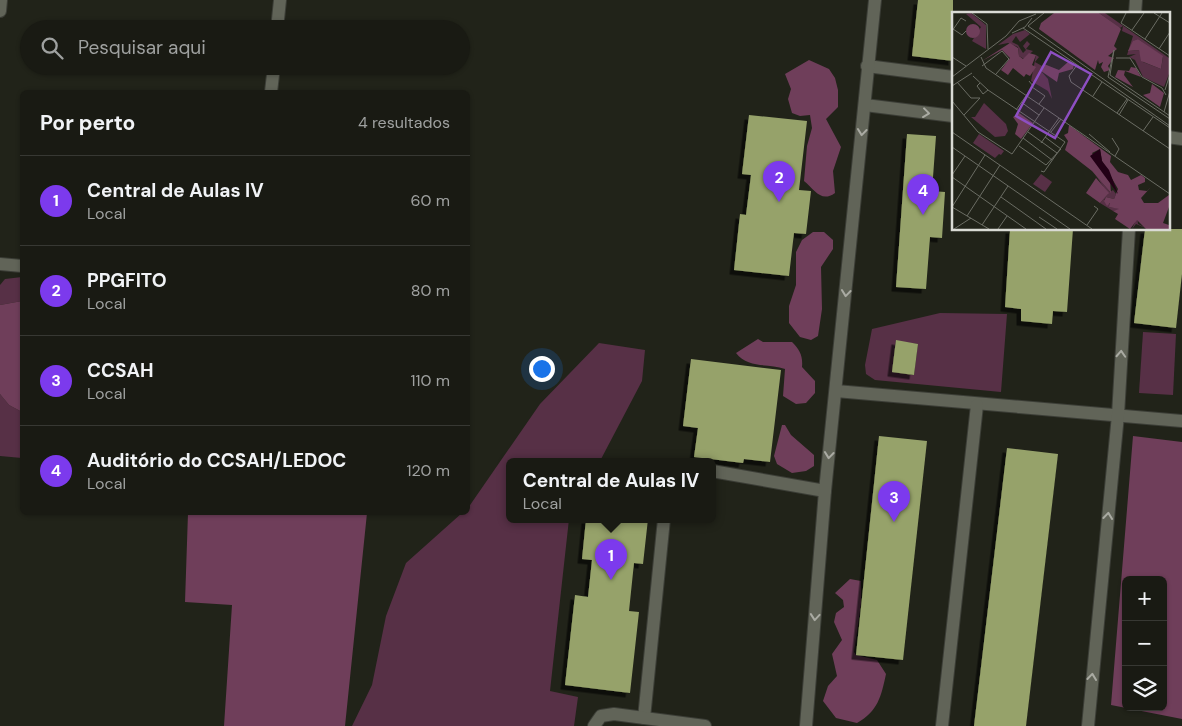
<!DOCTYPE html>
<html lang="pt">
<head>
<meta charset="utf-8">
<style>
	:root { --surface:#191a13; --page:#262721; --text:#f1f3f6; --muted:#9fa1a0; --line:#373833; --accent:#7c3aed }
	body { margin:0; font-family:"DM Sans",sans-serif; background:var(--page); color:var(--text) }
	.controls { position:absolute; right:15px; bottom:15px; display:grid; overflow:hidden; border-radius:8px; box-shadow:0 1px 4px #0004 }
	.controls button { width:45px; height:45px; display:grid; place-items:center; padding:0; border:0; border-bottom:1px solid var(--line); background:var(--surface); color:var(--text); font:25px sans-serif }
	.you { position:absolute; left:541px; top:368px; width:18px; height:18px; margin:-12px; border:4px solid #fff; border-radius:50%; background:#1a73e8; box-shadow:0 0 0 8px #1a73e833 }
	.badge { display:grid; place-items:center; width:32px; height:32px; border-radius:50%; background:var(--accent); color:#fff; font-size:16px; font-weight:700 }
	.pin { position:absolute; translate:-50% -41px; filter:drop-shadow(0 1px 2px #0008) }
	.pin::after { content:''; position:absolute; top:26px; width:18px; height:15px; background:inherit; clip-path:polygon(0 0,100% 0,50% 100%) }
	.popup { position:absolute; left:506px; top:458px; width:210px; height:65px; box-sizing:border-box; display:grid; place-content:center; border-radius:8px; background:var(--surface); filter:drop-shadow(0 1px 4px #0005); font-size:16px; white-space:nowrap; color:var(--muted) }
	.popup b { font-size:19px; color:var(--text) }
	.popup::after { content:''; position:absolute; left:50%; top:100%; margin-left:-10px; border:10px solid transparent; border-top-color:var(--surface) }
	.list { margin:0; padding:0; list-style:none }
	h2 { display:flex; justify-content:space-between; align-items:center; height:65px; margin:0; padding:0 20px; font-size:21px }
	h2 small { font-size:16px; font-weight:400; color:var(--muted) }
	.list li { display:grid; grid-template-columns:32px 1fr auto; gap:15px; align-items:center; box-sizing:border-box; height:90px; padding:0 20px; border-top:1px solid var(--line) }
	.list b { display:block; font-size:19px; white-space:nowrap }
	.list p { margin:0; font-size:16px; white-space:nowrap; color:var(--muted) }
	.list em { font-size:16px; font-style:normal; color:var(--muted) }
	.icon { flex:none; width:28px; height:28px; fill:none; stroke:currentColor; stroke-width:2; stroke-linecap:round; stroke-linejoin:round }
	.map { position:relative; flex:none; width:1182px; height:726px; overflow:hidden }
	.search { position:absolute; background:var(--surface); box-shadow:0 1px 4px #0004; left:20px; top:20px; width:450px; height:55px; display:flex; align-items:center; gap:12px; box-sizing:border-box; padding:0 18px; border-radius:28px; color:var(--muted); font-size:19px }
	.panel { position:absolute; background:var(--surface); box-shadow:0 1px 4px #0004; left:20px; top:90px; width:450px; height:425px; border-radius:8px }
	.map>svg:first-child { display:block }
	.green { fill:#573046; fill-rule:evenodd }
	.forest { fill:#6f3e5a; fill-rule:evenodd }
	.building { fill:#96a26b; filter:url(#shadow) }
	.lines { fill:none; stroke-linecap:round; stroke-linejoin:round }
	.minor-casing { stroke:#3c3e37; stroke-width:14 }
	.minor { stroke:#616458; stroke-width:12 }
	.oneway { stroke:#aaaba3 }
	.inset-road { fill:none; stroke:#6b6d64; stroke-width:1 }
	.view { fill:#8e4fc3; fill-opacity:0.15; stroke:#8e4fc3; stroke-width:2.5 }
	.inset-edge { fill:none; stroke:#dadbd5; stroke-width:2.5 }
</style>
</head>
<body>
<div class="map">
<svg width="1182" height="726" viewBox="0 0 1182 726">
	<defs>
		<filter id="shadow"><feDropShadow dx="-4.5" dy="4.5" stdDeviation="0" flood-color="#0009"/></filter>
	</defs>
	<rect width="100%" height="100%" fill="#212319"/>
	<!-- green -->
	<g class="green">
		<polygon points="22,277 22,301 0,305 0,285 5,279"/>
		<path d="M 940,313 L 1007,314 L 1001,392 L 875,380 L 866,374 L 865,365 L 872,329 ZM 896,341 L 918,344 L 914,375 L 892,372 Z"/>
		<polygon points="1143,332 1176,334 1173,395 1139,393"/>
		<polygon points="599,343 645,350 642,381 600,461 510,461 510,519 569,519 550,691 578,697 574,726 352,726 372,685 386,616 406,563 462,513 468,512 468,508 540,404"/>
		<polygon points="0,394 9,405 22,412 22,458 0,456"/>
	</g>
	<!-- forest -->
	<g class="forest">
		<path d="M 809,60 L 829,69 L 835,78 L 838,90 L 838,107 L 826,119 L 841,147 L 833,171 L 835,193 C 821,203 815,190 804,181 L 807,146 L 812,128 L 810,115 L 800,116 L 792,113 L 788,99 L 791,89 L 785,74 Z"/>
		<polygon points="813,232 824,232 833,240 833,249 821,267 822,309 818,336 811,340 800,337 789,323 789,306 796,285 796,252 802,240"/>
		<polygon points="22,301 22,412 9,405 0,394 0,305"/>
		<path d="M 758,339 L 763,342 L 792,342 C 800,350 803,356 802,367 L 815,381 L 815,393 L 806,403 L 796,404 L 783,396 L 785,369 C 769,363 748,369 736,353 Z"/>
		<polygon points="782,425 785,425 791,435 814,455 814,466 806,471 792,473 777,464 774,456"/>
		<path d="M 1133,436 L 1182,442 L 1182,719 L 1111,705 ZM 1126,580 L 1163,580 L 1163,707 L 1126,707 Z"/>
		<polygon points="188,513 367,513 345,726 224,726 232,605 185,602"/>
		<path d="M 850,579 L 861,581 L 861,603 L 854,652 L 856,655 L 877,660 L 886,674 C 881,697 878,711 857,723 L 836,718 L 823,701 L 828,686 L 837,676 L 832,654 L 842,640 L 834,622 L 836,613 L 844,607 L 843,600 L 835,593 Z"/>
	</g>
	<!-- building -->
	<g class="building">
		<polygon points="918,0 953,0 953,61 912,56"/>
		<polygon points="749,115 807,121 799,190 811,191 806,234 794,233 789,276 734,270 740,214 746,215 751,175 742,174"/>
		<polygon points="907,134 936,136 932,191 945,192 942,238 930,237 926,289 896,287"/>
		<polygon points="1010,229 1073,229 1067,312 1053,311 1052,324 1021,321 1021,309 1005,307"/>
		<polygon points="1145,229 1182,229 1182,274 1176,328 1134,323"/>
		<polygon points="896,340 918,344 914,375 892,372"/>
		<polygon points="691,359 781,370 770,462 744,459 743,463 694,457 698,428 683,426"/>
		<polygon points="879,436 927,441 903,660 856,655"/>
		<polygon points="1007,448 1058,454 1026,726 974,726"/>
		<polygon points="586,519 648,519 643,564 634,563 629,611 639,612 630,693 565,685 575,595 588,597 592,560 582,559"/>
	</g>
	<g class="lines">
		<!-- minor casing -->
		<g class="minor-casing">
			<g id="minor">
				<polyline points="0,11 1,0"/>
				<polyline points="1135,14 1136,0"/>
				<polyline points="277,29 280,0"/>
				<polyline points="867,66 953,77"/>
				<polyline points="271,92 274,66"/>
				<polyline points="865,105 953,116"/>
				<polyline points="1168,137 1182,139"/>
				<polyline points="0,264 22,266"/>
				<polyline points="836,391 1182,421"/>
				<polyline points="712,471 825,491"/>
				<polyline points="644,718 664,519"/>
				<polyline points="594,726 601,716 614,714 705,726"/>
				<polyline points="806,726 825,491 875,0"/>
				<polyline points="942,726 977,405"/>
				<polyline points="1088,726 1118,415 1129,229"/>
			</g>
		</g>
		<!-- minor -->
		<use href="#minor" class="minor"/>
	</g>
	<!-- one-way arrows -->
	<defs><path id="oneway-chevron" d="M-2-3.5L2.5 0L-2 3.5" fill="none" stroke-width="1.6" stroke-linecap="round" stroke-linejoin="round" transform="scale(1.25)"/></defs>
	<g class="oneway">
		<use href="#oneway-chevron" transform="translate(926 113) rotate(7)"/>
		<use href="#oneway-chevron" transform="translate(862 132) rotate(96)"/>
		<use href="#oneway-chevron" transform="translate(846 293) rotate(96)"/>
		<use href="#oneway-chevron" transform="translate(1121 354) rotate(-87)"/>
		<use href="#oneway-chevron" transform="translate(829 455) rotate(96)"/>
		<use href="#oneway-chevron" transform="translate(1108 516) rotate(-84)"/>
		<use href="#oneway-chevron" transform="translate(815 617) rotate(95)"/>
		<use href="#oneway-chevron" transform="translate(1092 677) rotate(-84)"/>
	</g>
	<!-- overview -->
	<g transform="translate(952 12)">
		<rect width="218" height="218" fill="#212319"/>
		<path d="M 19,1 L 34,13 L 34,37 L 20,29 L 29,15 L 14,2 ZM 147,1 L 153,1 L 217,46 L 217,62 L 212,75 L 191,65 L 183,48 L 177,45 L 184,42 L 175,43 L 181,24 L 170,19 L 171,14 L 168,16 ZM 186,27 L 211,45 L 209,57 L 191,50 L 187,38 L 177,39 L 182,29 ZM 73,18 L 78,22 L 68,30 L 64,24 L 60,30 L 66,33 L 71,41 L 74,38 L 71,34 L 75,29 L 78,32 L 74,37 L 81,39 L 72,47 L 67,44 L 66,35 L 56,31 L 46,33 L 61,22 ZM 84,43 L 87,45 L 83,50 L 90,54 L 89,59 L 96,67 L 100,87 L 96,79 L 79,69 ZM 32,91 L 54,112 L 56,119 L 53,124 L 43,125 L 19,105 L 23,105 ZM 27,122 L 52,139 L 49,143 L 47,142 L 43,146 L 21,131 ZM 89,162 L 100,170 L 93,180 L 81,172 ZM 143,162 L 158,180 L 161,178 L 164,182 L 162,187 L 154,185 L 152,188 L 159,193 L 157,195 L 170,197 L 173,203 L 185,198 L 186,212 L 196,217 L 184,212 L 180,217 L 183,210 L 176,207 L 166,198 L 161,199 L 148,191 L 156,182 Z" fill="#573046" fill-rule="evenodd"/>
		<path d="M 102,1 L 147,1 L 167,15 L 169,17 L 162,34 L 165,37 L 156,44 L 162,46 L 156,54 L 158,58 L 152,60 L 149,55 L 151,50 L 147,52 L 146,48 L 143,58 L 87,17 L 89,11 ZM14 19a7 7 0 1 1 14 0a7 7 0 1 1-14 0ZM 186,27 L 211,44 L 209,57 L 189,49 L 187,38 L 176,39 L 181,29 ZM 58,31 L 66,36 L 67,44 L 71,47 L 77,41 L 84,43 L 80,53 L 84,55 L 78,64 L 74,62 L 72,65 L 61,56 L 56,63 L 49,58 L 58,46 L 50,38 L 30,49 ZM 116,50 L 122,52 L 121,57 L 107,61 L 105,70 L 89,59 L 92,52 L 107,58 ZM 179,55 L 184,56 L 189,65 L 173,59 L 172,63 L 181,75 L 163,65 L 166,58 L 177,59 ZM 200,72 L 212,81 L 208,95 L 191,83 L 198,81 ZM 67,101 L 81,111 L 69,127 L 63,122 L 66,112 L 61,105 ZM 117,113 L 159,144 L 158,150 L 166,160 L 176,163 L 179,168 L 189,163 L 193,166 L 193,170 L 186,173 L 187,178 L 195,179 L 199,175 L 189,186 L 192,191 L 206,191 L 217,183 L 217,195 L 211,211 L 217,213 L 217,217 L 194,217 L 185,208 L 178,217 L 163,207 L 166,202 L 161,199 L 167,197 L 157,195 L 158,191 L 155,194 L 152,189 L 154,185 L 162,187 L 166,177 L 150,149 L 148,137 L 140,141 L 158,168 L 159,181 L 140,159 L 113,138 L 116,129 L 112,123 L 116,121 ZM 144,166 L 157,181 L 148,191 L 134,181 Z" fill="#6f3e5a"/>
		<path d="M 148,137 L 150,149 L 157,158 L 166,182 L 138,144 Z" fill="#220015"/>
		<path class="inset-road" d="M 20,1 L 35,12 L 36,37M 174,1 L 169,11 L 218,44M 202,1 L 218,11M 76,14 L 218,114M 76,14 L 92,1M 71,16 L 218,116M 1,17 L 10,23 L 14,19M 180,18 L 192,1M 0,19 L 9,6 L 14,9M 60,21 L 73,15 L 80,6M 193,27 L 210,1M 207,37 L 218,20M 162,38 L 156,65 L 218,107M 162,38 L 158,63 L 218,104M 0,45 L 14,54M 29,45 L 34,56 L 218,182M 164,46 L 178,46 L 190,65 L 210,76 L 214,83M 125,53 L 117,64 L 119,70 L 218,137M 30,54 L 50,39 L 57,47 L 44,62M 21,64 L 36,78 L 113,130 L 92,160 L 89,159M 0,65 L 54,24 L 67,9 L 84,2M 5,70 L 19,86 L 28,86 L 12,103M 28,71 L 25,74 L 31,82 L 36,78M 0,74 L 20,61M 80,75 L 93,84 L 87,92M 213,78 L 218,62M 141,84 L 150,70M 0,89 L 26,120 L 60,142 L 92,96M 69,90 L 87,103M 64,98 L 81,74 L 77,69M 212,100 L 218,79M 165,101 L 175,87M 167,103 L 176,88M 191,119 L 201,105M 0,120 L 140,217M 76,120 L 105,141M 99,120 L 109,107M 137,122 L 158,140M 71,126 L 100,148M 160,126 L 167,137 L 163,144M 89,131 L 107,106M 67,134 L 94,153 L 109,137 L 93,125M 0,135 L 118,217M 0,163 L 13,144M 0,165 L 74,217M 49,185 L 94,217M 0,195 L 33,143M 0,195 L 37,217M 15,204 L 48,153M 87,205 L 105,217M 30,213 L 56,174M 135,213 L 146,197 L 142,194M 2,217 L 19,206M 46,217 L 55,204"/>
		<path class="view" d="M 99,40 L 139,62 L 103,126 L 64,104 Z"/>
		<rect width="218" height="218" class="inset-edge"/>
	</g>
</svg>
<div class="controls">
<button>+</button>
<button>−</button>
<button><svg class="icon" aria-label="layers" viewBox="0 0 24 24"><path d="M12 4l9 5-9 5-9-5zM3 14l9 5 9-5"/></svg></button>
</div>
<div class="you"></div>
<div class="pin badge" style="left:611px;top:580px">1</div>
<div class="popup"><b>Central de Aulas IV</b>Local</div>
<div class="pin badge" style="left:779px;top:202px">2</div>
<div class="pin badge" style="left:894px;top:522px">3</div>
<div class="pin badge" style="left:923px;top:215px">4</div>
<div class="search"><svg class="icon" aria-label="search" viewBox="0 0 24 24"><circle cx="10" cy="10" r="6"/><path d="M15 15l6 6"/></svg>Pesquisar aqui</div>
<section class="panel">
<h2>Por perto<small>4 resultados</small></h2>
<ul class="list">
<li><span class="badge">1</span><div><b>Central de Aulas IV</b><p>Local</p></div><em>60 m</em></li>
<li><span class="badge">2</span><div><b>PPGFITO</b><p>Local</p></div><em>80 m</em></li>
<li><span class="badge">3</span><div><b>CCSAH</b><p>Local</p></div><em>110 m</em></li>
<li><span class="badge">4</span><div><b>Auditório do CCSAH/LEDOC</b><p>Local</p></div><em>120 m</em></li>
</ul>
</section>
</div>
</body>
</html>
